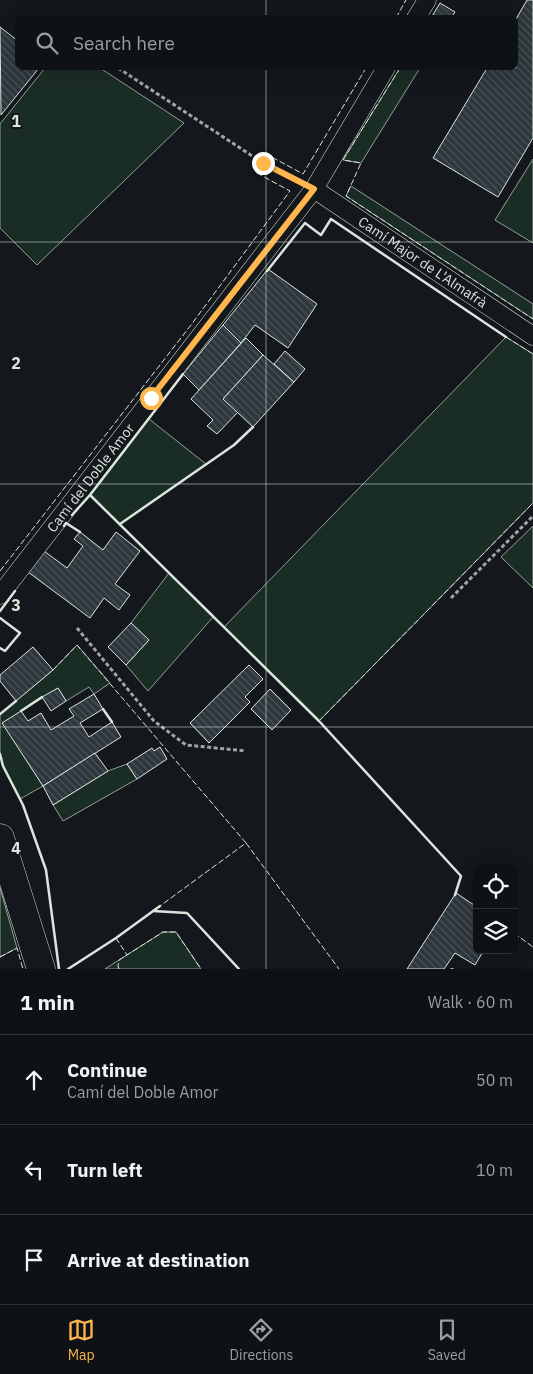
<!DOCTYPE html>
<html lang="en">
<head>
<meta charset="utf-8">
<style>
	:root { --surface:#0f1215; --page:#181b1e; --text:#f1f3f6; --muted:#9b9ea0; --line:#2f3234; --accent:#ffb74d }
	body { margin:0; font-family:"IBM Plex Sans",sans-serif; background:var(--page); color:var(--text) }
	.controls { position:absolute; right:15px; bottom:15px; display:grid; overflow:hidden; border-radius:8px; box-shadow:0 5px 20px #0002 }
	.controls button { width:45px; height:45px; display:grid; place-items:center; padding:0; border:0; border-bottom:1px solid var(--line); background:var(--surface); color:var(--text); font:25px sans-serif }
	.stop { position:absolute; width:15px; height:15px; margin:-11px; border:4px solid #ffb74d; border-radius:50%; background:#fff }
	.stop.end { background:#ffb74d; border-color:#fff; box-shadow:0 1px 5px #0008 }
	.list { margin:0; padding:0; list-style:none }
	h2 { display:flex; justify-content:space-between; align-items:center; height:65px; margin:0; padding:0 20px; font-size:21px }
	h2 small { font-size:16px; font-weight:400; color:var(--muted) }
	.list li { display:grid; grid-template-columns:32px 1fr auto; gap:15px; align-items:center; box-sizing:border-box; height:90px; padding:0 20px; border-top:1px solid var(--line) }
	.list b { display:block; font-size:19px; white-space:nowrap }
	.list p { margin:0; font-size:16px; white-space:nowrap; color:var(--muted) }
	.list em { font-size:16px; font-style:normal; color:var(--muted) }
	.icon { flex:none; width:28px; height:28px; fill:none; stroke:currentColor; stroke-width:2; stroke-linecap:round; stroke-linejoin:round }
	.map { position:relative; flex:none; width:533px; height:969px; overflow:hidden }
	.search { position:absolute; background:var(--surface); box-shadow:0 5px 20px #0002; left:15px; right:15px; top:15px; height:55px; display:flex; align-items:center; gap:12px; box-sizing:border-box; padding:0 18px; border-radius:8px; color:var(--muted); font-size:19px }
	.sheet { height:335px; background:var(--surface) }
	nav { display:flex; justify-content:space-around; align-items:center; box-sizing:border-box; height:70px; border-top:1px solid var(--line); background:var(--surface); font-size:14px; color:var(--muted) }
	nav a { display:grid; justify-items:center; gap:2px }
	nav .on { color:var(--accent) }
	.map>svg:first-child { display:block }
	.green { fill:#1a2d24; stroke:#939e99 }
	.building { fill:url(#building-back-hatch); stroke:#d8e6dc }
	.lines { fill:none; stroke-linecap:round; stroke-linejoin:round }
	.lane-casing { stroke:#d8e6dc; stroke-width:19 }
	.street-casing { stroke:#d8e6dc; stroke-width:29 }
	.path { stroke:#9da8a2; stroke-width:3; stroke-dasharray:4 2.5; stroke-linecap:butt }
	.lane { stroke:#14181c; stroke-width:18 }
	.street { stroke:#14181c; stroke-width:28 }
	.fence { stroke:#d8e6dc; stroke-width:1; stroke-dasharray:6 2.5; stroke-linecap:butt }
	.wall { stroke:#d8e6dc; stroke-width:2.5 }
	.route { stroke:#ffb74d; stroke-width:6 }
	.grid { fill:none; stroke:#d8e6dc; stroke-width:1; stroke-opacity:0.55 }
	.labels { text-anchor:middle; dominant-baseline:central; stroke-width:4; stroke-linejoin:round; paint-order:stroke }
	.street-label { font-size:14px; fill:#d8e6dc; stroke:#14181c }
	.grid-label { font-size:16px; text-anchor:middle; font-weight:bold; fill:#d8e6dc; stroke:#14181c; stroke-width:4; stroke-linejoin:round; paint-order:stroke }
</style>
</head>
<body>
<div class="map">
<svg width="533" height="969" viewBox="0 0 533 969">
	<defs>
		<pattern id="building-back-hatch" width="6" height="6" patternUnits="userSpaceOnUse" patternTransform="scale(1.25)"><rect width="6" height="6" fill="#2c363c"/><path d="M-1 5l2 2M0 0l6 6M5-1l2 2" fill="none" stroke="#4a5358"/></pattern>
	</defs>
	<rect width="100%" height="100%" fill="#14181c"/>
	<!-- green -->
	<g class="green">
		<polygon points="45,68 100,68 184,123 37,265 0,228 0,124"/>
		<polygon points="400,68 420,68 361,163 343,160"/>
		<polygon points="533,159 533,243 495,220"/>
		<polygon points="351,186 533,304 533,319 346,196"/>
		<polygon points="506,337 533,354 533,503 319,721 224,627"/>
		<polygon points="149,419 206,464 120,524 90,495"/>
		<polygon points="533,526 533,588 501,557"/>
		<polygon points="169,573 214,616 148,691 126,665 149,640 131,623"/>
		<polygon points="77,645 110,683 94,694 89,687 66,701 58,688 3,723 43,786 20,799 3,766 0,754 0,714 53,670"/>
		<polygon points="127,764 137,779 63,821 53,805 108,771"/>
		<polygon points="0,888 17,948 0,957"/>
		<polygon points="163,932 176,932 201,969 105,969"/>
	</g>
	<!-- building -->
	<g class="building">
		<polygon points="527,0 533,0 533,138 498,197 433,158 487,68 516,68 516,19"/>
		<polygon points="440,3 455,12 451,18 431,18"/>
		<polygon points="0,27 18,41 18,68 39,68 1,115"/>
		<polygon points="268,269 317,304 288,348 255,325 241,343 223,325"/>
		<polygon points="223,325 241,343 199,390 183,374"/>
		<polygon points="246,338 263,355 223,399 238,412 217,434 207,426 213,420 191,399"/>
		<polygon points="285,351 305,369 294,382 274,364"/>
		<polygon points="263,355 294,382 253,427 223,399"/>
		<polygon points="80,532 103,550 116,532 140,551 115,584 130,595 119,610 104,598 90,618 28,572 44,551 67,568 83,546 74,539"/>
		<polygon points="131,623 149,640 126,665 108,647"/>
		<polygon points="33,647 53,670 16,701 0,681 0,675"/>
		<polygon points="249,665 263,679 245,697 250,702 209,743 190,723"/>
		<polygon points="58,688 66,701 51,711 42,697"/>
		<polygon points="270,689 291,710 272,730 251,709"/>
		<polygon points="94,694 103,709 80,723 89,737 112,722 121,737 43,786 2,723 21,711 28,721 41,713 51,730 74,716 69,709"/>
		<polygon points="160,747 167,759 137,779 127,764 152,748 154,751"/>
		<polygon points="95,753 108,771 53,805 43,786"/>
		<polygon points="456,893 477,907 477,950 484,950 475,965 455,953 444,969 407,969"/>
	</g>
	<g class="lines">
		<!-- lane casing -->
		<g class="lane-casing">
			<g id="lane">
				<polyline points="416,18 427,0"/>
				<path id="s1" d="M 314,189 L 533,336"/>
				<path id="s2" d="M 0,595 L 314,189 L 386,68"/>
			</g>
		</g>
		<!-- street casing -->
		<g class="street-casing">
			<polyline id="street" points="0,838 41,969"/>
		</g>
		<!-- path -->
		<g class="path">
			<polyline points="42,17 43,18"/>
			<polyline points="118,68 263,163 289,176"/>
			<polyline points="451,598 533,516"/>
			<polyline points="77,628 154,721 186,745 246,751"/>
			<polyline points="452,969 452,968"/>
		</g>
		<!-- lane -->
		<use href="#lane" class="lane"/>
		<!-- street -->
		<use href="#street" class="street"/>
		<!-- fence -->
		<g class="fence">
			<polyline points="396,18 406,0"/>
			<polyline points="400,68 343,160 361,163 346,196 533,319"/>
			<polyline points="506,337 533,354"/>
			<polyline points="0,571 191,325 290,191 255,172 268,155 303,174 366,68"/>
			<polyline points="53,670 77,645 246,843 160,906"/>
			<polyline points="319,721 533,503"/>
			<polyline points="246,843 339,969"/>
			<polyline points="514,933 533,947"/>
			<polyline points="116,938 127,955"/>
			<polyline points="0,957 17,948 23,969"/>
			<polyline points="119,969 118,966 119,960 163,932 176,932 201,969"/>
		</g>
		<!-- wall -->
		<g class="wall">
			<polyline points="267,271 305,223 321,235 331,219 506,337"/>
			<polyline points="90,495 183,374"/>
			<polyline points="72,515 90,495 319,721 461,876 455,895"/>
			<polyline points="120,524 234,445 253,427"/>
			<polyline points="64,526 66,523 80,532"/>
			<polyline points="0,611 15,591"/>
			<polyline points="0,618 20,633 5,651 0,648"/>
			<polyline points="103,709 112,722"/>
			<polyline points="21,711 42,697"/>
			<polyline points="0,714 16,701"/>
			<polyline points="0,754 3,766 23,805 46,870 59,969"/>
			<polyline points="153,911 187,913 239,969"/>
			<polyline points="68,969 116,938 160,906"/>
		</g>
	</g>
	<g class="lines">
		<!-- route -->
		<polyline class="route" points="151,398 314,189 263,163"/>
	</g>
	<!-- grid -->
	<path class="grid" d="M 266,0 L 266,18M 266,68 L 266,969M 0,242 L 533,242M 0,484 L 533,484M 0,727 L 533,727"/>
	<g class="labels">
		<!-- street labels -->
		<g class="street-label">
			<text stroke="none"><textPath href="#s1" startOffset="131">Camí Major de L'Almafrà</textPath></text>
			<text stroke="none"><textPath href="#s2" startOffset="148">Camí del Doble Amor</textPath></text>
		</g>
	</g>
	<g class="grid-label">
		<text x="16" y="127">1</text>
		<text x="16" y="369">2</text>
		<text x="16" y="611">3</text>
		<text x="16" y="854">4</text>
	</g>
</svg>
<div class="controls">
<button><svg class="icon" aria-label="locate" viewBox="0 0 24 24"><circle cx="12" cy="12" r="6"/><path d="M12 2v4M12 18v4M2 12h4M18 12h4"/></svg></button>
<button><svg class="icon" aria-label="layers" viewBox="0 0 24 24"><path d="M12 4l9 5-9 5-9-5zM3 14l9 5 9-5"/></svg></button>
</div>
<div class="stop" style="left:151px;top:398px"></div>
<div class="stop end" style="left:263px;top:163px"></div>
<div class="search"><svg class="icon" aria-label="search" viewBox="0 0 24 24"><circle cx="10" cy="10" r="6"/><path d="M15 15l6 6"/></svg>Search here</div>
</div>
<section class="sheet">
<h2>1 min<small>Walk · 60 m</small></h2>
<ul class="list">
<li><svg class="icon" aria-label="ahead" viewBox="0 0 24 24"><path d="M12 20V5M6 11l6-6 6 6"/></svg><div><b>Continue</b><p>Camí del Doble Amor</p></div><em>50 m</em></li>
<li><svg class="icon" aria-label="left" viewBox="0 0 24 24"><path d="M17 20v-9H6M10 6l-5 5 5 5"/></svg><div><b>Turn left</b></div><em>10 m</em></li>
<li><svg class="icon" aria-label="arrive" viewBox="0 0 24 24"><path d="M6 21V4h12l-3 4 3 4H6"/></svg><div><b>Arrive at destination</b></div></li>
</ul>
</section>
<nav>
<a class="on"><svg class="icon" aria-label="map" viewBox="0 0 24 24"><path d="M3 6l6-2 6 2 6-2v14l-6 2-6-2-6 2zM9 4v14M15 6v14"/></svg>Map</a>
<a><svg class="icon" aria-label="directions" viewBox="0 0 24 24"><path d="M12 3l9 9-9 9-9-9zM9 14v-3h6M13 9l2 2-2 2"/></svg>Directions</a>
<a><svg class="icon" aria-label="saved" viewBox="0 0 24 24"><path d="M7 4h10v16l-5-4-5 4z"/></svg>Saved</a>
</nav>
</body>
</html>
